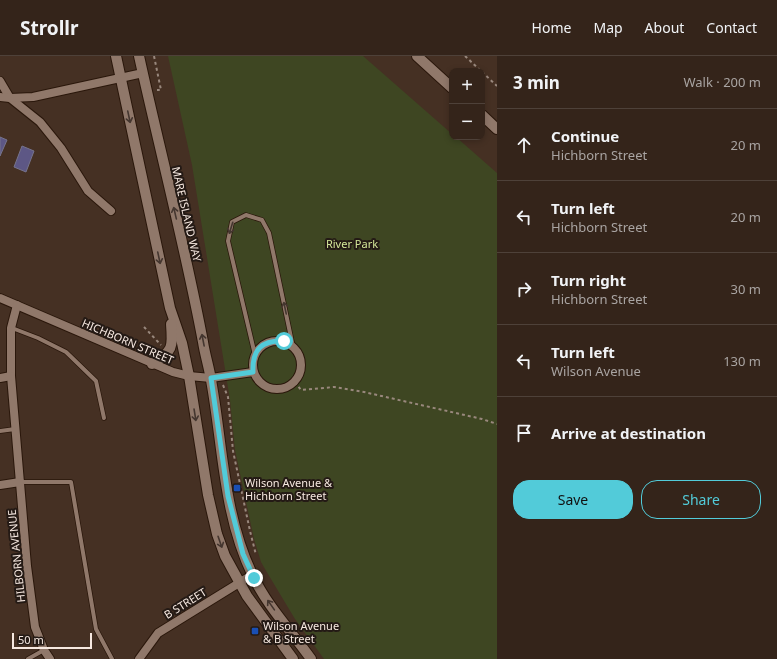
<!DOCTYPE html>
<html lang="en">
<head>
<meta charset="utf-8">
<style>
	:root { --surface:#34241a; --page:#3f3027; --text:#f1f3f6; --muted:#a9a4a2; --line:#4e4139; --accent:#52cbd9 }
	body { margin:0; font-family:"Noto Sans",sans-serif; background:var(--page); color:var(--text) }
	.controls { position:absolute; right:12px; top:12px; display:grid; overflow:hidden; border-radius:8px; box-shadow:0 2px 6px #0003 }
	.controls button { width:36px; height:36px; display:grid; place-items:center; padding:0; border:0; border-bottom:1px solid var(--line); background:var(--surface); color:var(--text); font:20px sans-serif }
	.scale { position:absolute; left:12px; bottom:10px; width:80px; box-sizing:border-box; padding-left:4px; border:2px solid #f6e8e0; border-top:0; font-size:11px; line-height:14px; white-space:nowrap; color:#f6e8e0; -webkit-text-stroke:3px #241a15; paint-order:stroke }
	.stop { position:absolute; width:12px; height:12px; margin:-9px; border:3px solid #52cbd9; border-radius:50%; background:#fff }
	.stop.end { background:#52cbd9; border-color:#fff; box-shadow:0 1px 4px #0008 }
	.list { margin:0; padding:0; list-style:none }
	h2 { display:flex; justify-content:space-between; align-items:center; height:52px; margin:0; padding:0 16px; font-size:17px }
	h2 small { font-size:13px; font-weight:400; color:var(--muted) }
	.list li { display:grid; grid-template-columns:26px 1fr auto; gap:12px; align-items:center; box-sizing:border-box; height:72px; padding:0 16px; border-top:1px solid var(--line) }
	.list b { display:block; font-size:15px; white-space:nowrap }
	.list p { margin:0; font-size:13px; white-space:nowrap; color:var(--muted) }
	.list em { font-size:13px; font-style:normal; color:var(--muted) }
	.actions { display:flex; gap:8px; padding:12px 16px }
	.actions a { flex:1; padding:9px 0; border:1px solid var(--accent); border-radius:16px; text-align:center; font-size:14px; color:var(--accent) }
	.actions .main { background:var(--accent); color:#111 }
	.icon { flex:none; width:22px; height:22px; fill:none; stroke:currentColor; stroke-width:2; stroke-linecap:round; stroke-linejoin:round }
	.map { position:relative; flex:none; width:497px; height:603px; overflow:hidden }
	header { display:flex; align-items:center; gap:24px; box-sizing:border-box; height:56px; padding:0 20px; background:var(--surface); border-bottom:1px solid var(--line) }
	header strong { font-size:19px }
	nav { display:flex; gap:22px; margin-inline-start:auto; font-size:14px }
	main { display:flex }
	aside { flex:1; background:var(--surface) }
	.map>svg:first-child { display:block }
	.green { fill:#3e4622 }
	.building { fill:#5d5785; stroke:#76748c }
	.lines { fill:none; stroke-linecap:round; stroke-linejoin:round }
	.lane-casing { stroke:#2a170b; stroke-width:5.5 }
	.street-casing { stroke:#2a170b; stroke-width:10 }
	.secondary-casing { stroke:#2a170b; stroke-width:12 }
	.path { stroke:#99887d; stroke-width:2; stroke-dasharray:3 3; stroke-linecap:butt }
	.lane { stroke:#90786a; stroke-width:4 }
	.street { stroke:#90786a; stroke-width:8 }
	.secondary { stroke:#90786a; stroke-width:10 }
	.oneway { stroke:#44362f }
	.route { stroke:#52cbd9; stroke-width:5 }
	.transit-dot { fill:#1a4fb4; stroke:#241a15; stroke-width:1.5 }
	.labels { text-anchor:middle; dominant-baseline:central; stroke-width:4; stroke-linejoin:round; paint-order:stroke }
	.street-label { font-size:11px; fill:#f6e8e0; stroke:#241a15 }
	.park-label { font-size:11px; fill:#d3e698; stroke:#241a15 }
	.poi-label { font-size:11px; fill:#f6e8e0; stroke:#241a15; text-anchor:start }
</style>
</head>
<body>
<header>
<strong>Strollr</strong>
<nav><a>Home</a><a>Map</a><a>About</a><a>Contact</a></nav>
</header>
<main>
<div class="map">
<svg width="497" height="603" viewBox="0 0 497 603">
	<rect width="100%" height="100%" fill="#453023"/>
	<!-- green -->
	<polygon class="green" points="168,0 363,0 452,78 452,81 456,81 497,117 497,603 324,603 295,563 268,518 261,506 254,483 235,394 230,344 192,109"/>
	<!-- building -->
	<g class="building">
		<polygon points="0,81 7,84 0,100"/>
		<polygon points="22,90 34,95 26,116 14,111"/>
	</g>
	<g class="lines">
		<!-- lane casing -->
		<g class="lane-casing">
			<g id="lane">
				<polyline points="12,272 38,282 66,296 96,325 104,362"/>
				<polyline points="255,299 228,185 232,166 246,159 262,164 269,177 293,291"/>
				<polyline points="0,375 15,373"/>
				<polyline points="20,426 71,426 96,573 112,603"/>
				<polyline points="28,603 44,594"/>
			</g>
		</g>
		<!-- street casing -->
		<g class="street-casing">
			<g id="street">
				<polyline points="0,25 10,42 40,66 61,92 88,135 111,155"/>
				<polyline points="0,41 10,42 33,41 143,17"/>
				<polyline points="0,242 173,316 189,320 211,322 253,316"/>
				<polyline points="17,249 11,272 11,320 27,510 35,571 44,594 50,603"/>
				<circle cx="277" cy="309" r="24"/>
				<polyline points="0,322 11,320"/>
				<polyline points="0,429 20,426"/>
				<polyline points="139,603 158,577 252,519"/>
			</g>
		</g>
		<!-- secondary casing -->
		<g class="secondary-casing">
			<g id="secondary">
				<polyline points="116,0 170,252 182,287 189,320 208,439 217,478 225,500 247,540 293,603"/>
				<path d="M 139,0 C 160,95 185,190 203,286 C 205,299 209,311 211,324 C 223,389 223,459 253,520 C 267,550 292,576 311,603"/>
				<polyline points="417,0 452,32"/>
				<polyline points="482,59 497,73"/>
				<path d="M 152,308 C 173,295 173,292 171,268"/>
			</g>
		</g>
		<!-- path -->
		<g class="path">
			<polyline points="154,0 161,34 157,34"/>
			<polyline points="465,0 481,15"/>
			<polyline points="482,16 497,30"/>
			<polyline points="144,271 161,289"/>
			<polyline points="295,326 301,334 334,331 364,336 482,363 497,368"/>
			<polyline points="223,329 228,341 233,395 250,475 256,499"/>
		</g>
		<!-- lane -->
		<use href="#lane" class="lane"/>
		<!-- street -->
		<use href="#street" class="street"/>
		<!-- secondary -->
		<use href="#secondary" class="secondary"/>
	</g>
	<!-- one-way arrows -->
	<defs><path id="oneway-shaft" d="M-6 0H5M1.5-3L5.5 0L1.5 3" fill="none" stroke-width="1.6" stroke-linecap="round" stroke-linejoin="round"/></defs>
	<g class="oneway">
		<use href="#oneway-shaft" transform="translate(129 61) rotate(78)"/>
		<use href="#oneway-shaft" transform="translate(175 157) rotate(-103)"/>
		<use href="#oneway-shaft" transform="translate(231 172) rotate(107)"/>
		<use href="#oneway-shaft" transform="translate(159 202) rotate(78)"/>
		<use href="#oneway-shaft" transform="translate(285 252) rotate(-102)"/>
		<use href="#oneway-shaft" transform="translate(203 284) rotate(-101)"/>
		<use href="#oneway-shaft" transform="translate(195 359) rotate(81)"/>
		<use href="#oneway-shaft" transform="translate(220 486) rotate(71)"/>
		<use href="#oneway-shaft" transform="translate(271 549) rotate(-125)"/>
	</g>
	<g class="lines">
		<!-- route -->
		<path class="route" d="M 254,522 L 243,498 L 228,440 L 211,322 L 253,316 C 252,293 262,284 284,285"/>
	</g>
	<!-- markers -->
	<g class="transit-dot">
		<rect x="233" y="428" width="8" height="8" rx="2"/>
		<rect x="251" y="571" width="8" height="8" rx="2"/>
	</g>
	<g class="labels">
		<!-- street labels -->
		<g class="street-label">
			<text transform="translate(187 158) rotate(77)">MARE ISLAND WAY</text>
			<text transform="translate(128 285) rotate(23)">HICHBORN STREET</text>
			<text transform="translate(16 500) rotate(-96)">HILBORN AVENUE</text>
			<text transform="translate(185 547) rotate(-32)">B STREET</text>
		</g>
		<!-- park labels -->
		<g class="park-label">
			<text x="352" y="187">River Park</text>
		</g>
		<!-- poi labels -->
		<g class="poi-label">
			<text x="245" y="426">Wilson Avenue &amp;<tspan x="245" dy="13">Hichborn Street</tspan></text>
			<text x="263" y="569">Wilson Avenue<tspan x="263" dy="13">&amp; B Street</tspan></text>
		</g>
	</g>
</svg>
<div class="controls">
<button>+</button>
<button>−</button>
</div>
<div class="scale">50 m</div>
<div class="stop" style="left:284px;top:285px"></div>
<div class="stop end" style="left:254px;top:522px"></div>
</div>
<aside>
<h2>3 min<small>Walk · 200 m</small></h2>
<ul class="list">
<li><svg class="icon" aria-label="ahead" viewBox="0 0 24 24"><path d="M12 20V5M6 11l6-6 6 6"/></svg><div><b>Continue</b><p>Hichborn Street</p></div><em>20 m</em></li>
<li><svg class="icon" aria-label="left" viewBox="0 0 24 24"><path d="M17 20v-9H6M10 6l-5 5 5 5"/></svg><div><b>Turn left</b><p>Hichborn Street</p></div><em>20 m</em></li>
<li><svg class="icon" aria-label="right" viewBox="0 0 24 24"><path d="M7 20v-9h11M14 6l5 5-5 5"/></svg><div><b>Turn right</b><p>Hichborn Street</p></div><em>30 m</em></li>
<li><svg class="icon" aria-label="left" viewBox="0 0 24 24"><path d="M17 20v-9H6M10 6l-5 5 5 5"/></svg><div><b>Turn left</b><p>Wilson Avenue</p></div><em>130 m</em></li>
<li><svg class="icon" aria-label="arrive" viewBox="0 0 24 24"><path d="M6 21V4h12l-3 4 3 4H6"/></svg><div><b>Arrive at destination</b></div></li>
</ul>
<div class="actions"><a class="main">Save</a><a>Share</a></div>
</aside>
</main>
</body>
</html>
